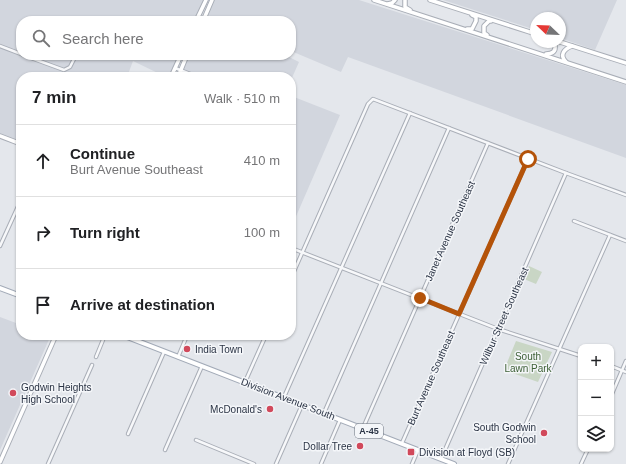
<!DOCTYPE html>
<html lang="en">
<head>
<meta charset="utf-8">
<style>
	:root { --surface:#fff; --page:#f2f2f2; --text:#202124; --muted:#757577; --line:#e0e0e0 }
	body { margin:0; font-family:Helvetica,sans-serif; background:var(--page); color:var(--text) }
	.controls { position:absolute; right:12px; bottom:12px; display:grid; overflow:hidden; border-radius:8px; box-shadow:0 1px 3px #0004 }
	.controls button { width:36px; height:36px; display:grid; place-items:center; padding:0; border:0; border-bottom:1px solid var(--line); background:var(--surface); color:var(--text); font:20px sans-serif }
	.compass { position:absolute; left:530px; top:12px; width:36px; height:36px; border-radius:50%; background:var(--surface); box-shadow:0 1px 3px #0004; rotate:293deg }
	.stop { position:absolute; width:12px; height:12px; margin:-9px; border:3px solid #b45309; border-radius:50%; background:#fff }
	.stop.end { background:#b45309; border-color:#fff; box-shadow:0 1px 4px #0008 }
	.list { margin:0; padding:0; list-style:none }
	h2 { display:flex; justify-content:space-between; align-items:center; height:52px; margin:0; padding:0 16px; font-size:17px }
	h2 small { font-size:13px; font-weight:400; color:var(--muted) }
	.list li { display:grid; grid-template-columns:26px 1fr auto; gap:12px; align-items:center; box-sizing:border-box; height:72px; padding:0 16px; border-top:1px solid var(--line) }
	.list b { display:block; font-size:15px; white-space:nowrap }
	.list p { margin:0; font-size:13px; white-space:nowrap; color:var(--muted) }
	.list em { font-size:13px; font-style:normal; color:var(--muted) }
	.icon { flex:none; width:22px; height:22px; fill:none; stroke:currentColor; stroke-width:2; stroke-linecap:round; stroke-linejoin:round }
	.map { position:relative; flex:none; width:626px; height:464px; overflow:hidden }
	.search { position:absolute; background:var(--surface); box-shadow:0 1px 3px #0004; left:16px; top:16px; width:280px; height:44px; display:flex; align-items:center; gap:10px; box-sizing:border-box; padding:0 14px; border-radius:16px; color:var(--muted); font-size:15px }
	.panel { position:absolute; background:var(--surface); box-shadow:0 1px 3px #0004; left:16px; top:72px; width:280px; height:268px; border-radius:16px }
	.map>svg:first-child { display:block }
	.built { fill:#d2d6de }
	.green { fill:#c9d6c5 }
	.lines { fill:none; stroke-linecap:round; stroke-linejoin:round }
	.street-casing { stroke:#a9aeb7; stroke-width:4.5 }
	.secondary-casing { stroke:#a9aeb7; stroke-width:5.5 }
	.primary-casing { stroke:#a3abb8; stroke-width:6 }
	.street { stroke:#f7f8fa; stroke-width:2.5 }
	.secondary { stroke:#fff; stroke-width:3.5 }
	.primary { stroke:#fff; stroke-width:4 }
	.route { stroke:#b45309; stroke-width:5 }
	.poi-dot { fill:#d1495b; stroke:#f4f6f9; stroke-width:1.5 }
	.labels { text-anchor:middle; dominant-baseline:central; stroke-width:3; stroke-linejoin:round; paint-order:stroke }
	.shield { fill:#f4f6f9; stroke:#676e7b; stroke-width:1 }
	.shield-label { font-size:9px; font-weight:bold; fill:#2b3445 }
	.street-label { font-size:10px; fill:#2b3445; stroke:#f4f6f9 }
	.poi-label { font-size:10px; fill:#2b3445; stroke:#f4f6f9; text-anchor:start }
	.park-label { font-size:10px; fill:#3f6138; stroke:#f4f6f9 }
</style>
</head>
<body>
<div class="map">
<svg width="626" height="464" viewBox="0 0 626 464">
	<rect width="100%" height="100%" fill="#e4e7ec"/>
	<!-- built -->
	<g class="built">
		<polygon points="0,0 204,0 194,21 21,21 21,55 179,55 169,77 166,77 133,61 127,77 21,77 21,142 0,134"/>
		<polygon points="214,0 359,0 626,85 626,158 348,57 341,72 291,51 291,21 204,21"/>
		<polygon points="443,0 617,0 595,50 560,38 560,18 536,18 536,30"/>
		<polygon points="189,55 285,55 299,62 291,80 291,77 179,77"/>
		<polygon points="294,97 340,115 291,228 291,105"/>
		<polygon points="21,312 21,335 51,335 0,450 0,317 16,323"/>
	</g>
	<!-- green -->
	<g class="green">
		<polygon points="529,266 542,272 536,284 524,279"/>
		<polygon points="516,341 552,352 538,382 504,370"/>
	</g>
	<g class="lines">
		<!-- street casing -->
		<g class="street-casing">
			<g id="street">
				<polyline points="0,46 21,54"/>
				<polyline points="23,55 64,70 70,67 76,55"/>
				<polyline points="175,68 198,77"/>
				<polyline points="574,221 626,241"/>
				<polyline points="0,246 21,200"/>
				<polyline points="291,248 498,329 581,356"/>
				<polyline points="291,278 368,104 373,99 566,173 626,195"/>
				<polyline points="96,357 105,335"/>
				<polyline points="178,357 186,338"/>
				<polyline points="611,366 626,372"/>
				<polyline points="245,382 266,335"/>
				<polyline points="611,396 626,361"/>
				<polyline points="284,397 410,113"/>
				<polyline points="324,413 449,128"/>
				<polyline points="363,428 488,143"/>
				<polyline points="128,434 164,352"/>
				<polyline points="196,440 254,464"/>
				<polyline points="402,443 528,159"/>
				<polyline points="165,450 202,366"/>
				<polyline points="441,459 566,173"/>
				<polyline points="48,464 92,365"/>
				<polyline points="276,464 302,405"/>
				<polyline points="321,464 340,420"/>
				<polyline points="412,464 418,450"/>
				<polyline points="508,464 610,235"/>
				<polyline points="581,464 588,449"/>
			</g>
		</g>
		<!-- secondary casing -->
		<g class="secondary-casing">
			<g id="secondary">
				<polyline points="374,0 626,82"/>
				<polyline points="405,0 405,7 410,10"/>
				<polyline points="430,0 536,34"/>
				<polyline points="388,4 392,3 395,0"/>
				<polyline points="196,21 206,0"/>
				<polyline points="203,21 212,0"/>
				<polyline points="467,29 472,29 476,21 476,17 472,15"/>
				<polyline points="487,35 484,33 484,26 489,21 491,21"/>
				<polyline points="560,42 626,63"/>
				<path d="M 546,54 C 553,54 556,51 555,45 L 553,42"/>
				<path d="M 566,62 C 559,55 564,49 572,46"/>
				<polyline points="171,77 181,55"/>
				<polyline points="178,77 187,55"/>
				<polyline points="0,136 21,144"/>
				<polyline points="0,462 56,335"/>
			</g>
		</g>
		<!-- primary casing -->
		<g class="primary-casing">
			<g id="primary">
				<polyline points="0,288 21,296"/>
				<polyline points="122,335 454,464"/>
			</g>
		</g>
		<!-- street -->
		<use href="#street" class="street"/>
		<!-- secondary -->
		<use href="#secondary" class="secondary"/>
		<!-- primary -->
		<use href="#primary" class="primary"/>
	</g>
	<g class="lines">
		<!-- route -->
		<polyline class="route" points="420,298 459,314 528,159"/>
	</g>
	<!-- markers -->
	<g class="poi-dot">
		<circle cx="187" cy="349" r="4"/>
		<circle cx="13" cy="393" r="4"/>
		<circle cx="270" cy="409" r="4"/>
		<circle cx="544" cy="433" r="4"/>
		<circle cx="360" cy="446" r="4"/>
		<rect x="407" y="448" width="8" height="8" rx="2"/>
	</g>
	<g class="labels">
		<!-- shield labels -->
		<rect class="shield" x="355" y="424" width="28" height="14" rx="3"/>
		<g class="shield-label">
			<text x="369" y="431">A-45</text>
		</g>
		<!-- street labels -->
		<g class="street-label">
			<text transform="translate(450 231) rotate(-66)">Janet Avenue Southeast</text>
			<text transform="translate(504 316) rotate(-66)">Wilbur Street Southeast</text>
			<text transform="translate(431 378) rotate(-66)">Burt Avenue Southeast</text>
			<text transform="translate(288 399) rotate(21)">Division Avenue South</text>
		</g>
		<!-- poi labels -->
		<g class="poi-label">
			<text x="195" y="349">India Town</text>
			<text x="21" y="387">Godwin Heights<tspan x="21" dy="12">High School</tspan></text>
			<text x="262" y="409" text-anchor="end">McDonald's</text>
			<text x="536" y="427" text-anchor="end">South Godwin<tspan x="536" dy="12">School</tspan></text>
			<text x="352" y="446" text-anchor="end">Dollar Tree</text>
			<text x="419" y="452">Division at Floyd (SB)</text>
		</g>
		<!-- park labels -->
		<g class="park-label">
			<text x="528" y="356">South<tspan x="528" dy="12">Lawn Park</tspan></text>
		</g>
	</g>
</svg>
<div class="controls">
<button>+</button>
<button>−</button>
<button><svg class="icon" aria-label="layers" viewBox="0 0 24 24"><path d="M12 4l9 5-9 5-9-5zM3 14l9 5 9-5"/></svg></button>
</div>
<svg class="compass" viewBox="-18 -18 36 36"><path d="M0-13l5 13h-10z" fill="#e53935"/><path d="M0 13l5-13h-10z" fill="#757577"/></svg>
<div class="stop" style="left:528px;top:159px"></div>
<div class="stop end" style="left:420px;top:298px"></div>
<div class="search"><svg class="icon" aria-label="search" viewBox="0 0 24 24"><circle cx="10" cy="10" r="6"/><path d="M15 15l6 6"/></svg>Search here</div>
<section class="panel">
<h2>7 min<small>Walk · 510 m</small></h2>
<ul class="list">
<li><svg class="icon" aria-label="ahead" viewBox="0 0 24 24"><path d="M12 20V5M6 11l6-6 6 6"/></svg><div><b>Continue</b><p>Burt Avenue Southeast</p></div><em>410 m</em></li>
<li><svg class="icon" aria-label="right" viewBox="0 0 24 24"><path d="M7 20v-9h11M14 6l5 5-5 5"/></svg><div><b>Turn right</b></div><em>100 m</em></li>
<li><svg class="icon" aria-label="arrive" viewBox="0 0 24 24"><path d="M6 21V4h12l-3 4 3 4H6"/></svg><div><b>Arrive at destination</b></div></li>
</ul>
</section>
</div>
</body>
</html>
